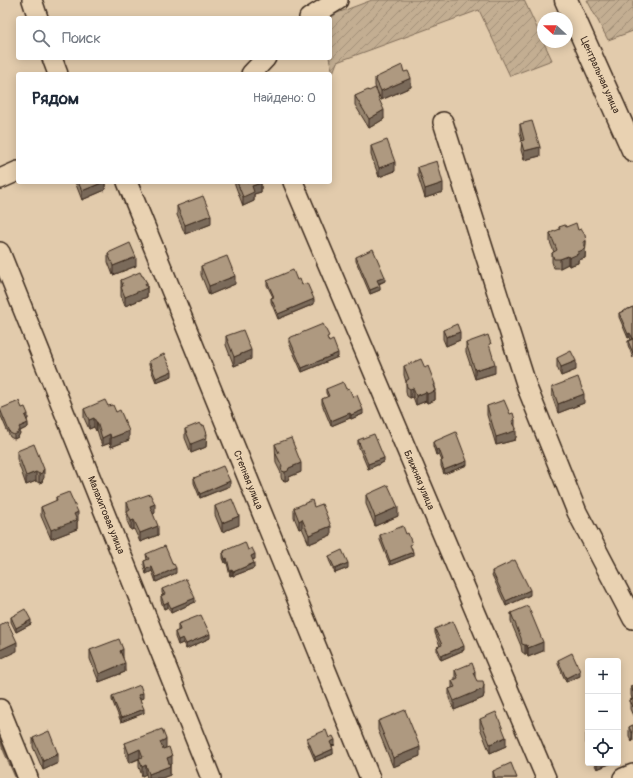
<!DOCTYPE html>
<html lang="ru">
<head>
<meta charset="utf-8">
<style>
	:root { --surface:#fff; --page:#f2f2f3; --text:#1f2937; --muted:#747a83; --line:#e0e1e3 }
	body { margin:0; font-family:Pangolin,sans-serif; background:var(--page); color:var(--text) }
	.controls { position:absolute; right:12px; bottom:12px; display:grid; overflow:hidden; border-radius:4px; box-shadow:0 2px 10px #0003 }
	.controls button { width:36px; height:36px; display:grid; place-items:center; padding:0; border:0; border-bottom:1px solid var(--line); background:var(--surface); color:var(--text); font:20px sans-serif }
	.compass { position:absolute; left:537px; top:12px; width:36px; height:36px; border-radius:50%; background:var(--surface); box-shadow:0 2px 10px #0003; rotate:291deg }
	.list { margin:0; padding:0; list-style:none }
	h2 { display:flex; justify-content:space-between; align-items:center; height:52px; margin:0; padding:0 16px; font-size:17px }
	h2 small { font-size:13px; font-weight:400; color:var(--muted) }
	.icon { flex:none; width:22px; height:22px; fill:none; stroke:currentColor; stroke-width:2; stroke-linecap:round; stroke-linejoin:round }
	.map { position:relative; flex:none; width:633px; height:778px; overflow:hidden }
	.search { position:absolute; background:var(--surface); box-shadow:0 2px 10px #0003; left:16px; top:16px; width:316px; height:44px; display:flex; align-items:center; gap:10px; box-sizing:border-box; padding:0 14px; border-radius:4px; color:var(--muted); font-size:15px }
	.panel { position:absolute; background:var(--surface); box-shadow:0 2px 10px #0003; left:16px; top:72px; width:316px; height:112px; border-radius:4px }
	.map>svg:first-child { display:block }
	.garden { fill:url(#garden-furrows); stroke:#7f6c58 }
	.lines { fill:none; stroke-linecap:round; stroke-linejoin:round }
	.stream { stroke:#74614e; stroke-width:4 }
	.minor-casing { stroke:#3b2a1e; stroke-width:22 }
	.major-casing { stroke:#3b2a1e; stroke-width:25 }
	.minor { stroke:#e9d2b2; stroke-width:19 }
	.major { stroke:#e9d2b2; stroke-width:22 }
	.wall { fill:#96846e; stroke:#3b2a1e }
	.shaded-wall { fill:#7a6b5a; stroke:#3b2a1e }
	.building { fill:#ae9980; stroke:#3b2a1e }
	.labels { text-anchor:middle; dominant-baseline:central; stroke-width:4; stroke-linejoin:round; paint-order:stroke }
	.street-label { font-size:10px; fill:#3b2a1e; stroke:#e9d2b2 }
</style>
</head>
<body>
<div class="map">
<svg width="633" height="778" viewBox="0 0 633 778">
	<defs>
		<pattern id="garden-furrows" width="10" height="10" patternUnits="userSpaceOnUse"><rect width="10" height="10" fill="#c3ae92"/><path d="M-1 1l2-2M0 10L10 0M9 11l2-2" fill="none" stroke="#a08e77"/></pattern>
	</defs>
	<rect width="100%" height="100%" fill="#e2cbac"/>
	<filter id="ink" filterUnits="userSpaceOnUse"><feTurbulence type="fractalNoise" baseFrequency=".025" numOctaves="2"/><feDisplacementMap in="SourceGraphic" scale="8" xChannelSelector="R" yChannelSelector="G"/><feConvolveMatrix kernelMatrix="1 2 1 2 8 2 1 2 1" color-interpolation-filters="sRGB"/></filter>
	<g filter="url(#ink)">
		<!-- garden -->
		<g class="garden">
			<polygon points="372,0 524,0 552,60 510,76 479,10 337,62 333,73 329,58 330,58 330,18 324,18"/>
			<polygon points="587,0 633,0 633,31 608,40"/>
		</g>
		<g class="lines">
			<!-- stream -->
			<polyline class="stream" points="0,739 17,778"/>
			<!-- minor casing -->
			<g class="minor-casing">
				<g id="minor">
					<polyline points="32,0 38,18"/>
					<polyline points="309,18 338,0"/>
					<polyline points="52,58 58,74"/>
					<polyline points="251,74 266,58"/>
					<polyline points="443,122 528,390 577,512 633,619"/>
					<polyline points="0,179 18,171"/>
					<polyline points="127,182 370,778"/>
					<polyline points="293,182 546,778"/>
					<polyline points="0,252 211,778"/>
					<polyline points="0,709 28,778"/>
					<polyline points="623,778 633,774"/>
				</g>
			</g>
			<!-- major casing -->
			<g class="major-casing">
				<polyline id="major" points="566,0 633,150"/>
			</g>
			<!-- minor -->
			<use href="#minor" class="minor"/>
			<!-- major -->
			<use href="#major" class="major"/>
		</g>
		<!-- wall -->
		<g class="wall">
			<polygon points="404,72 411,87 381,100 375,86 375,78"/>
			<polygon points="369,91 379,100 384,119 369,128 355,105 355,96"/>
			<polygon points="520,124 540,156 524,160 521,150 522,141 520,133"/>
			<polygon points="371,146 395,171 379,177 371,155"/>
			<polygon points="418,167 443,192 425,198 418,176"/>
			<polygon points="75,182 105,182 105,190 82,200"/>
			<polygon points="234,182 261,182 261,192 254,194 254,201 243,206"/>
			<polygon points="177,206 211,224 185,234 177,215"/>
			<polygon points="559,227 566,227 578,230 586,241 585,258 578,260 578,263 569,266 568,264 560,268 554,268 552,262 552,253 554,252 550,242 550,233 559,230"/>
			<polygon points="108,253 136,266 113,275 108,262"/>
			<polygon points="356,257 385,281 379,284 380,290 370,294 356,261"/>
			<polygon points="201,266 235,284 209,295 201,275"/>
			<polygon points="142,276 147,283 147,297 125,306 121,296 121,280"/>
			<polygon points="297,280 302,285 314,304 278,319 271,302 271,298 273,297 267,285 267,281"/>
			<polygon points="633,307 633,358 628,345 628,341 631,340 630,337 628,338 619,317 619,313"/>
			<polygon points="443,330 460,340 446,346 443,339"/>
			<polygon points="226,336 251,359 234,366 226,345"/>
			<polygon points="289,338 328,341 338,357 302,372 289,343"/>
			<polygon points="466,343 495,373 475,379 466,352"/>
			<polygon points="557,358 576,370 561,376 557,367"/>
			<polygon points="149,361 172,376 156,382 149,365"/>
			<polygon points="404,366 435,393 435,400 427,403 426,401 416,405 413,397 410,398 407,396 406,392 406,382 404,375"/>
			<polygon points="552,387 584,403 558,413 552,396"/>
			<polygon points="326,389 346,389 353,397 363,414 351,419 350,418 331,426 322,404 322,399 328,397 326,393"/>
			<polygon points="108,406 116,412 129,440 111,447 110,443 102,446 97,430 96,431 94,427 89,429 84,418 84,409"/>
			<polygon points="487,406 515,427 516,437 515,440 496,445 487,415"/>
			<polygon points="22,408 28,419 27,419 28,427 20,431 20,433 18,437 14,439 10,437 0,414 0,409"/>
			<polygon points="185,429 207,443 206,443 206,447 191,453 185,438"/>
			<polygon points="358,440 384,462 368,469 358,445"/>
			<polygon points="433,442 467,465 444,474 441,466 441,461 442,461 439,454 436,455 433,446"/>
			<polygon points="275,444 301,472 289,477 288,480 285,481 282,480 281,477 281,473 276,463"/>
			<polygon points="17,451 44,478 43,479 42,482 39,483 36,481 26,485 17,459"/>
			<polygon points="194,478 230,486 200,498 194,483"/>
			<polygon points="366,495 398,516 375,526 366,504"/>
			<polygon points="56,497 78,521 77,522 77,529 51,539 41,516 41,507 56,501"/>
			<polygon points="127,502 155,513 153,514 158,535 140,542 134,529 131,530 127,521"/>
			<polygon points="215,506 239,525 222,532 215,515"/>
			<polygon points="314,507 331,535 309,544 302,528 299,529 294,517 294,508"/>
			<polygon points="380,535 412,548 412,549 413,556 390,565 380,540"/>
			<polygon points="248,550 255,559 252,560 254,568 233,576 232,575 230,576 227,563 225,563 223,558 223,553 224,553 224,551"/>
			<polygon points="146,554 176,573 156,582 152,571 146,574 144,566 144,561 147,560"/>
			<polygon points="329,556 348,568 335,573 329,560"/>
			<polygon points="492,571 530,595 506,606 492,575"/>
			<polygon points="162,589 195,602 171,613 168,607 164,609 161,601 161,596 163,595 162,593"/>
			<polygon points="511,613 543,651 528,657 527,654 525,654 522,652 521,646 511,622"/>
			<polygon points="11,617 31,624 16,632 11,622"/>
			<polygon points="178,624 210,638 186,649 183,643 178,645 175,637 175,632 178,631"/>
			<polygon points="435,629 464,650 441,660 437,652 437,647 440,646 435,633"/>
			<polygon points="90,650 123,658 125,672 99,682 90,659"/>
			<polygon points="558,660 580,676 566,682 558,664"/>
			<polygon points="455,670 475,678 484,694 483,698 454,710 449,698 449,689 452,688 452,681 455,679"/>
			<polygon points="633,685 633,716 630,709 630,700 632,699 631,695 631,686"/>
			<polygon points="112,696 143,698 140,699 144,713 121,722 112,700"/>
			<polygon points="480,719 506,746 490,753 480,728"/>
			<polygon points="378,721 420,756 393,767 378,730"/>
			<polygon points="633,725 632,742 629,736 629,727"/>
			<polygon points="588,733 588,748 586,743 586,734"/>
			<polygon points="33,738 58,763 43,770 33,747"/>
			<polygon points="307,738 329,738 335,745 332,746 333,754 315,761 307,742"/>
			<polygon points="125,743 166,748 172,764 170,765 170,775 162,778 147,778 146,774 142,776 139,767 139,759 129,763 125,752"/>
			<polygon points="594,763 612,763 597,769"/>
			<polygon points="493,771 517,778 493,778"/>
		</g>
		<!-- shaded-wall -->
		<g class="shaded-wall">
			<polygon points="411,78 411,87 381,100 381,91"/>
			<polygon points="384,110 384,119 369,128 369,119"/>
			<polygon points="540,147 540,156 524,160 524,151"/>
			<polygon points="395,162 395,171 379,177 379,168"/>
			<polygon points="104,182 105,182 105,190 82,200 82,191"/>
			<polygon points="261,183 261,192 254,194 254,201 243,206 243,197 252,186"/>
			<polygon points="443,183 443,192 425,198 425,189"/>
			<polygon points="211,215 211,224 185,234 185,225"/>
			<polygon points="586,241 585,258 578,260 578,263 569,266 569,258 578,252 583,242"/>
			<polygon points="568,256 568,264 560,268 560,259"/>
			<polygon points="136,257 136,266 113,275 113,266"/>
			<polygon points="235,276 235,284 209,295 209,286"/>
			<polygon points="385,277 385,281 377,284 377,280"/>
			<polygon points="147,283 147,297 125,306 125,297"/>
			<polygon points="380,286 380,290 370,294 370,290"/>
			<polygon points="314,299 314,304 278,319 278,314"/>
			<polygon points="460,332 460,340 446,346 446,337"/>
			<polygon points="630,333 630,337 628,338 628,334"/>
			<polygon points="251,350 251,359 234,366 234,357"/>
			<polygon points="338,353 338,357 302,372 302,368"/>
			<polygon points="576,361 576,370 561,376 561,367"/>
			<polygon points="495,364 495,373 475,379 475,370"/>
			<polygon points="172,371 172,376 156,382 156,378"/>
			<polygon points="435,384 435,400 427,403 427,394 433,385"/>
			<polygon points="413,388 413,397 410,398 410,389"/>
			<polygon points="426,392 426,401 416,405 416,396"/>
			<polygon points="584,394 584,403 558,413 558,404"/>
			<polygon points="363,410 363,414 351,419 351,415"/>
			<polygon points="350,413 350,418 331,426 331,421"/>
			<polygon points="28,414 28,419 25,420 25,416"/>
			<polygon points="94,418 94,427 89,429 89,420"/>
			<polygon points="515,420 515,428 512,421"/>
			<polygon points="96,422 97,422 97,430 96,431"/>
			<polygon points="28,423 28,427 20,431 20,433 18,437 14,439 14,435 19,427"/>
			<polygon points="516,428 516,437 515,440 496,445 496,437"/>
			<polygon points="129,431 129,440 111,447 111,438"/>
			<polygon points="110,434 110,443 102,446 102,438"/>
			<polygon points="207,434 206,447 191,453 191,444"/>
			<polygon points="439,449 439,454 436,455 436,450"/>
			<polygon points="384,458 384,462 368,469 368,464"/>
			<polygon points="467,461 467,465 444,474 444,470"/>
			<polygon points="301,463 301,472 289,477 288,480 285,481 285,472 289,468"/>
			<polygon points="44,469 44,478 43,479 42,482 39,483 39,474"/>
			<polygon points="36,472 36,481 26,485 26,476"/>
			<polygon points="230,481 230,486 200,498 200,494"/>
			<polygon points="155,504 155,513 150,515 150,506"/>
			<polygon points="398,507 398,516 375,526 375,517"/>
			<polygon points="78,512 78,521 77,522 77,529 51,539 51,530 74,514"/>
			<polygon points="239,516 239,525 222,532 222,523"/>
			<polygon points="302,519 302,528 299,529 299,521"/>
			<polygon points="134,520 134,529 131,530 131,521"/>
			<polygon points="158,526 158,535 140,542 140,533"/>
			<polygon points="331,526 331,535 309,544 309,535"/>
			<polygon points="413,552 413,556 390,565 390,561"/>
			<polygon points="255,554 255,559 251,560 251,556"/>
			<polygon points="227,558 227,563 225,563 225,559"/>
			<polygon points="254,563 254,568 233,576 233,572"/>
			<polygon points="348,563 348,568 335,573 335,569"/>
			<polygon points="152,567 152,571 146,574 146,569"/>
			<polygon points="176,568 176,573 156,582 156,577"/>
			<polygon points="232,570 232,575 230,576 230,571"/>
			<polygon points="530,590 530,595 506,606 506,601"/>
			<polygon points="195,598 195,602 171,613 171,608"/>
			<polygon points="168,602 168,607 164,609 164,604"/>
			<polygon points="31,620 31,624 16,632 16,628"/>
			<polygon points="210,634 210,638 186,649 186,644"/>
			<polygon points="183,638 183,643 178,645 178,640"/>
			<polygon points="17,642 17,651 0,659 0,650"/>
			<polygon points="543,642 543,651 528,657 528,648"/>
			<rect x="525" y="645" width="2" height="9"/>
			<polygon points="464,646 464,650 441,660 441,656"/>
			<polygon points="123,649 123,658 120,651"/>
			<polygon points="125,663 125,672 99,682 99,674"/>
			<polygon points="475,671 475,680 473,673"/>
			<polygon points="580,671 580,676 566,682 566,678"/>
			<polygon points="484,685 484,694 483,698 454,710 454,701"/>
			<polygon points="143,693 143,698 138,700 138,695"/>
			<polygon points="144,709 144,713 121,722 121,718"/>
			<polygon points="633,732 633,741 632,742 632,733"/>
			<polygon points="506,737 506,746 490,753 490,744"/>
			<polygon points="166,739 166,748 160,751 160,742"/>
			<polygon points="335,740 335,745 330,746 330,742"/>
			<polygon points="420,747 420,756 393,767 393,758"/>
			<polygon points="140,749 140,758 129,763 129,754"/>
			<polygon points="333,749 333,754 315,761 315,757"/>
			<polygon points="58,754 58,763 43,770 43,761"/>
			<polygon points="172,756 172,764 167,767 167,758"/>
			<polygon points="597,763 612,763 597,769"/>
			<polygon points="146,765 146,774 142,776 142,767"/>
			<polygon points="170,766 170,775 162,778 149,778 149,774"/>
		</g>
		<!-- building -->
		<g class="building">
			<polygon points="402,65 404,72 408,71 411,78 381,91 375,78"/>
			<polygon points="375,88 379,96 378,97 384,110 369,119 355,96 368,90 369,91"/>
			<polygon points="532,121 540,147 524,151 521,141 524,140 520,124"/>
			<polygon points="387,140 395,162 379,168 371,146"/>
			<polygon points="437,161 443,183 425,189 418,167"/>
			<polygon points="78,182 104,182 82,191"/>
			<polygon points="237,182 261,182 261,183 252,186 254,192 243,197"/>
			<polygon points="203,196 211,215 185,225 177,206"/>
			<polygon points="576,223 578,230 581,229 585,235 586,241 583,242 585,249 578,252 578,254 569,258 568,256 560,259 554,259 552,253 557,250 550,233 560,229 559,227 565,225 566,227"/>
			<polygon points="130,243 136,257 113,266 108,253"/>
			<polygon points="373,249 385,277 377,280 380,286 370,290 356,257"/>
			<polygon points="227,256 235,276 209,286 201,266"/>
			<polygon points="293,270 297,280 300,279 302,285 307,283 314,299 278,314 271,298 274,297 267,281"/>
			<polygon points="140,272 142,276 143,276 147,283 145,284 147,288 125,297 121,287 123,286 121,280"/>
			<polygon points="633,307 633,353 628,341 633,339 630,333 628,334 619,313"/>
			<polygon points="323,324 329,336 327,337 329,342 333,340 338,353 302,368 289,338"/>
			<polygon points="457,324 460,332 446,337 443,330"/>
			<polygon points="243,330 251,350 234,357 226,336"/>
			<polygon points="488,335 491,344 489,344 495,364 475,370 466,343"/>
			<polygon points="571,351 576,361 561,367 557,358"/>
			<polygon points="164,354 172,371 156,378 149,361"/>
			<polygon points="421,359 425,368 428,366 435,384 433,385 435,391 427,394 426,392 416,396 413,388 410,389 407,387 406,383 407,380 409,379 404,366"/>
			<polygon points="578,377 584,394 558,404 552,387"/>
			<polygon points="343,382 346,389 349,388 353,397 357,395 363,410 351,415 350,413 331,421 322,399 329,396 326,389"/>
			<polygon points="105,400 108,406 113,405 116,412 120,410 129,431 111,438 110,434 102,438 97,422 96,422 94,418 89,420 84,409"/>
			<polygon points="504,400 510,414 513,413 515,420 512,421 516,428 515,431 496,437 487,406"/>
			<polygon points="19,401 22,408 25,407 28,414 25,416 28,423 19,427 20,429 18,433 14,435 10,433 0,409"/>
			<polygon points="200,423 202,426 204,425 207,434 205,435 206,438 191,444 185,429"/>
			<polygon points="456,432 467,461 444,470 441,461 443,460 439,449 436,450 433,442"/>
			<polygon points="374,434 384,458 368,464 358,440"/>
			<polygon points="291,438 301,463 289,468 288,471 285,472 282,471 281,468 282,466 276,454 279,453 275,444"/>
			<polygon points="34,444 44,469 43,470 42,473 39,474 36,472 26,476 17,451"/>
			<polygon points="223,466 230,481 200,494 194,478"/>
			<polygon points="388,485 398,507 375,517 366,495"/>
			<polygon points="69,492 78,512 74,514 77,520 51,530 41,507 57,500 56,497"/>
			<polygon points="150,494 155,504 150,506 158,526 140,533 134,520 131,521 127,512 130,510 127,502"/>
			<polygon points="232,499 239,516 222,523 215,506"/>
			<polygon points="312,500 314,507 322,504 331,526 309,535 302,519 299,521 294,508"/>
			<polygon points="403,526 406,534 408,533 412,544 410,545 413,552 390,561 380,535"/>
			<polygon points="245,542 248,550 252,548 255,554 251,556 254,563 233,572 232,570 230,571 227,558 225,559 223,553 225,552 224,551"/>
			<polygon points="165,546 173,565 174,564 176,568 156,577 152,567 146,569 144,561 149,559 146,554"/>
			<polygon points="342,550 348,563 335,569 329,556"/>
			<polygon points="515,560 530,590 506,601 492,571"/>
			<polygon points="186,579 195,598 171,608 168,602 164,604 161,596 165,594 162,589"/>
			<polygon points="528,606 543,642 528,648 527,645 525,645 522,644 521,638 511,613"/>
			<polygon points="25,609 31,620 16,628 11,617"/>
			<polygon points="201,615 210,634 186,644 183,638 178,640 175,632 180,630 178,624"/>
			<polygon points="7,621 17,642 0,650 0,625"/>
			<polygon points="453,621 464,646 441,656 437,647 442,645 435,629"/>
			<polygon points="119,639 123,649 120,651 125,663 99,674 90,650"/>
			<polygon points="572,653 580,671 566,678 558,660"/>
			<polygon points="472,663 475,671 473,673 477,681 483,681 484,685 483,689 454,701 449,689 455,687 452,681 458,678 455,670"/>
			<polygon points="140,685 143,693 138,695 144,709 121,718 112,696"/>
			<polygon points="633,685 633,692 631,686"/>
			<polygon points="633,699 633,707 630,700"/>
			<polygon points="405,710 420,747 393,758 378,721"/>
			<polygon points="496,712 506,737 490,744 480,719"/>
			<polygon points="633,725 633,732 632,733 629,727"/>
			<polygon points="162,729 166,739 160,742 163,749 169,747 172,756 167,758 170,766 149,774 146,765 142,767 139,758 143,757 140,749 129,754 125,743"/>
			<polygon points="326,730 329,738 333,736 335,740 330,742 333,749 315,757 307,738"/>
			<polygon points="49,731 58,754 43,761 33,738"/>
			<polygon points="588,733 588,739 586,734"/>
			<polygon points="511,763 517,778 495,778 493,771"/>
		</g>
	</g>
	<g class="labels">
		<!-- street labels -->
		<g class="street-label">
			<text transform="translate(600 75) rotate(66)">Центральная улица</text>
			<text transform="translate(248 480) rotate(68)">Степная улица</text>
			<text transform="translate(419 480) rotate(67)">Ближняя улица</text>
			<text transform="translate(106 515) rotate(68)">Малахитовая улица</text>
		</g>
	</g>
</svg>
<div class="controls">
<button>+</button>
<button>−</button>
<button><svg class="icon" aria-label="locate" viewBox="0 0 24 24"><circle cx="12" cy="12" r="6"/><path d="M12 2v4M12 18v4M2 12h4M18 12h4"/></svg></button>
</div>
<svg class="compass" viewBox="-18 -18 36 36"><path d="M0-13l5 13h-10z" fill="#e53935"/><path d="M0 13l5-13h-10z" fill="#747a83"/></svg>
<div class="search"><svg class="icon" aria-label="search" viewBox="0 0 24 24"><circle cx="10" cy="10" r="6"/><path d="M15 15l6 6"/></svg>Поиск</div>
<section class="panel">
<h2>Рядом<small>Найдено: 0</small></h2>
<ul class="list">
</ul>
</section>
</div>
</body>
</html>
